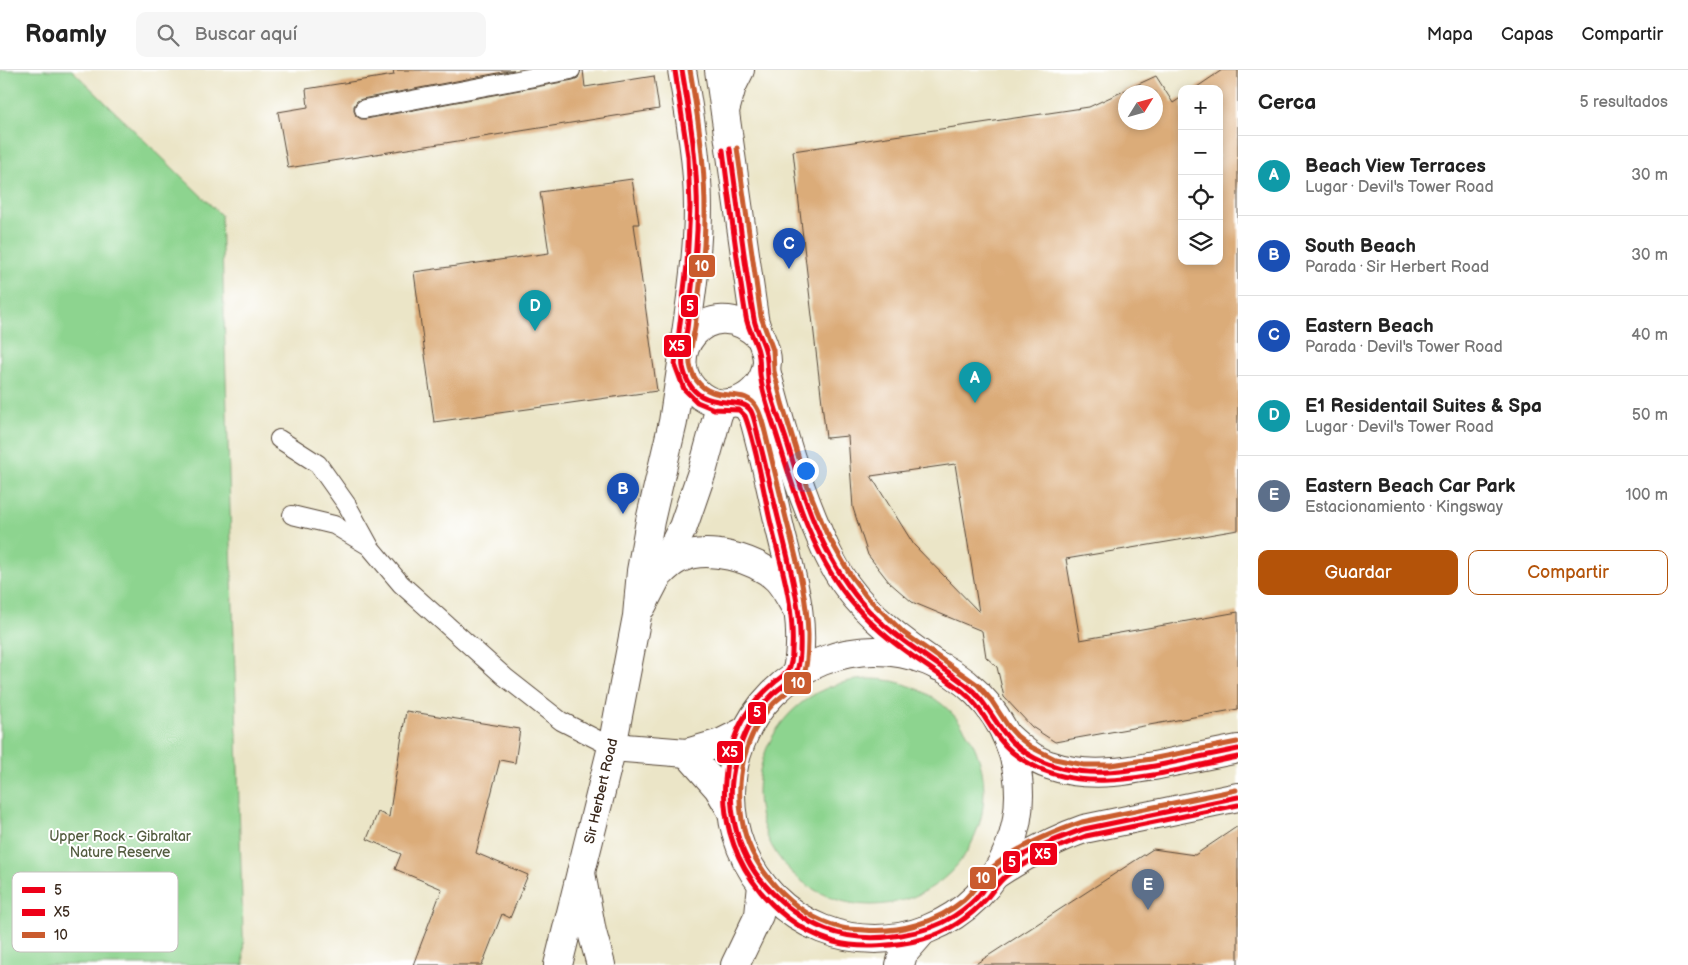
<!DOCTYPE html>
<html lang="es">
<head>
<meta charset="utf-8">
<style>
	:root { --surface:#fff; --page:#f6f6f6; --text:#222; --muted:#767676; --line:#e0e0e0; --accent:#b45309 }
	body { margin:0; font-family:"Balsamiq Sans",sans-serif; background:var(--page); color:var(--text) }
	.controls { position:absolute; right:15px; top:15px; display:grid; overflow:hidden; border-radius:10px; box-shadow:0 2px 8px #0003 }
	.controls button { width:45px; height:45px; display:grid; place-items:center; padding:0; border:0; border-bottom:1px solid var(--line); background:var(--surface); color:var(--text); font:25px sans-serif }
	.compass { position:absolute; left:1118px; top:15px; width:45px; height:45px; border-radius:50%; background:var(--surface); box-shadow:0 2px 8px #0003; rotate:53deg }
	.you { position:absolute; left:805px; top:400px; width:18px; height:18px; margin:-12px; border:4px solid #fff; border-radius:50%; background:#1a73e8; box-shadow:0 0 0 8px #1a73e833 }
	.badge { display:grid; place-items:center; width:32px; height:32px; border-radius:50%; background:var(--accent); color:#fff; font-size:16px; font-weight:700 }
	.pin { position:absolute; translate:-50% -41px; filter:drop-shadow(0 1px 2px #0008) }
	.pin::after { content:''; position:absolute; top:26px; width:18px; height:15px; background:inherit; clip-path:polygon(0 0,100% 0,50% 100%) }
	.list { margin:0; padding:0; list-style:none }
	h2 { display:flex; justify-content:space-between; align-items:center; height:65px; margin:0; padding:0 20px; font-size:21px }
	h2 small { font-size:16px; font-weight:400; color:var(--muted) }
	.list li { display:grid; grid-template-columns:32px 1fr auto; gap:15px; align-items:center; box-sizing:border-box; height:80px; padding:0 20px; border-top:1px solid var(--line) }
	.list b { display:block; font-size:19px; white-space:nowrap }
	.list p { margin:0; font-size:16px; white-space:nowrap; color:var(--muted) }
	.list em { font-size:16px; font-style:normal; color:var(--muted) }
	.actions { display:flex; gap:10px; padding:15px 20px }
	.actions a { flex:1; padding:11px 0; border:1px solid var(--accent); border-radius:10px; text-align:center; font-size:18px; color:var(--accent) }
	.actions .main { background:var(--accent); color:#fff }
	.icon { flex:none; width:28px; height:28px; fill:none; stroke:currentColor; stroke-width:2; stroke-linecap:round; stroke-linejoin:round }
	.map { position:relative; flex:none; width:1238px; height:895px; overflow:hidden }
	header { display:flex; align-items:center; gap:30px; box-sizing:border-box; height:70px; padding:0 25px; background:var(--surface); border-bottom:1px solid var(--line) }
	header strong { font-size:24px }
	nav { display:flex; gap:28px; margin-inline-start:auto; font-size:18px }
	.search { width:350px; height:45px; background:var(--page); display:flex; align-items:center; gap:12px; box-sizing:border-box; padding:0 18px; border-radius:10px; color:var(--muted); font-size:19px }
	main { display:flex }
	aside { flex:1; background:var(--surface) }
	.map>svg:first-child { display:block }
	.green { fill:#8dd48f; stroke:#647f56 }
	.building { fill:#dbac79; fill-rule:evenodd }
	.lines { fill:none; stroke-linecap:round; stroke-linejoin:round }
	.service-casing { stroke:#554637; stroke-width:20 }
	.minor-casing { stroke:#554637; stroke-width:30 }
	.secondary-casing { stroke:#554637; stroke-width:30 }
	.primary-casing { stroke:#554637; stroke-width:30 }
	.trunk-casing { stroke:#554637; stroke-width:30 }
	.service { stroke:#fff; stroke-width:18 }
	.minor { stroke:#fff; stroke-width:28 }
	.secondary { stroke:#fff; stroke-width:28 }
	.primary { stroke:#fff; stroke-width:28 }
	.trunk { stroke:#fff; stroke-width:28 }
	.bus-1-casing { stroke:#fff; stroke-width:9 }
	.bus-2-casing { stroke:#fff; stroke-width:9 }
	.bus-3-casing { stroke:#fff; stroke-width:9 }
	.bus-1 { stroke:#ee0018; stroke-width:5 }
	.bus-2 { stroke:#ee0018; stroke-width:5 }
	.bus-3 { stroke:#ca5b2e; stroke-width:5 }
	.labels { text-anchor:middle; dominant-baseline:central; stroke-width:4; stroke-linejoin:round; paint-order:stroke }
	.street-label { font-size:14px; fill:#3b2a1e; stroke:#fff }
	.park-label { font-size:14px; fill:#545d40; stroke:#fff }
	.key { fill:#fff; stroke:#c4bfbc; stroke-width:1 }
	.key-label { font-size:14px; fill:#3b2a1e }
	.line-badge { stroke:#fff; stroke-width:2 }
	.badge-label { font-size:14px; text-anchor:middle; font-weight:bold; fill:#fff }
</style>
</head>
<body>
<header>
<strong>Roamly</strong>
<div class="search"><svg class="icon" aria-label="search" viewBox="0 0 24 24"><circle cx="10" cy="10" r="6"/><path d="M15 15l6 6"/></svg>Buscar aquí</div>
<nav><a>Mapa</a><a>Capas</a><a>Compartir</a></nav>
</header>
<main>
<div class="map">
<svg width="1238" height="895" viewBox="0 0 1238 895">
	<rect width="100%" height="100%" fill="#fff"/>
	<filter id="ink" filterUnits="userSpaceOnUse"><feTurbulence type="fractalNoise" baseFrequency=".02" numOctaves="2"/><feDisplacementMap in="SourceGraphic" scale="10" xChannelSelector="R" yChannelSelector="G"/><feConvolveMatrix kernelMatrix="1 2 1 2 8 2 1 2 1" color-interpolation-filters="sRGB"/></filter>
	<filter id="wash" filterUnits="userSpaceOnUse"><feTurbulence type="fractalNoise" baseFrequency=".0096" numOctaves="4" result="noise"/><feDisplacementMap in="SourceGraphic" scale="20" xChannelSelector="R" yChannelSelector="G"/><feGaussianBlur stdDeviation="1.12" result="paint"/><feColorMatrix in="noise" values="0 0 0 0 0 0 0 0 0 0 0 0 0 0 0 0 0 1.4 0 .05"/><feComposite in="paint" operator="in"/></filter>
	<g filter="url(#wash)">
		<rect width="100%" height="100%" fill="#ebe5c7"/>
		<!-- green -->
		<g class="green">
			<polygon points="0,0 72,0 221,145 244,895 0,895"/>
			<circle cx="871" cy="722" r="113"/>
		</g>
		<g id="blocks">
			<!-- building -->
			<g class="building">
				<polygon points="393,0 514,0 362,29 357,31 354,36 354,41 356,46 361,49 366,49 573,10 578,8 581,0 583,0 585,17 654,6 659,39 288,98 278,42 308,37 306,19 394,5"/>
				<path d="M 1222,0 L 1238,0 L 1238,460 L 1066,489 L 1080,570 L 1238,542 L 1238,639 L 1055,672 L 1032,657 L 1004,627 L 997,597 L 986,587 L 982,561 L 912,532 L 889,512 L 868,485 L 853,438 L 848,366 L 826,368 L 793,81 L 1089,37 L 1156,6 L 1173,33 L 1182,27 L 1182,191 L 1219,191 L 1219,19 L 1194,19 ZM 1126,22 L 1156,22 L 1156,52 L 1126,52 ZM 955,394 L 979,542 L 914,475 L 871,406 Z"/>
				<polygon points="632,109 639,154 634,154 657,321 434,352 414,202 549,183 540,122"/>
				<polygon points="406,641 520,659 515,693 500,690 476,783 528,805 510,848 502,844 482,895 413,895 442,819 395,799 401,784 367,769 378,742 389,747"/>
				<polygon points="1238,756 1238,895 974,895 1153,779 1195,785"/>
			</g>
		</g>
	</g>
	<g filter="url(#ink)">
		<use href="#blocks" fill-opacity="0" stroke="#554637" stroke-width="1"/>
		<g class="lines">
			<!-- service casing -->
			<g class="service-casing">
				<g id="service">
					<polyline points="364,39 571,0"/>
					<polyline points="279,369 318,394 347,435 369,475"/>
					<polyline points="292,445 334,455 369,476 401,514 505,607 561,651 612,677"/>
				</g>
			</g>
			<!-- minor casing -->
			<g class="minor-casing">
				<g id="minor">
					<polyline points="725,41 732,16 740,0"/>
					<polyline points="581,803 592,862 601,895"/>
					<polyline points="735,895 759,845 762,815"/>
					<polyline points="900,895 903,884 923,861"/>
				</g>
			</g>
			<!-- secondary casing -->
			<g class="secondary-casing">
				<g id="secondary">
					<path d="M 661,503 C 666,498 672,492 679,489 C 706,475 755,488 777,509 C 785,517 791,531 798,541"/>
					<polyline points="642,536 683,457 702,402 718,344 721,338 728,333"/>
					<polyline points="612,677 687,683 721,673 745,661"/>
					<polyline points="687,683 718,718 731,740"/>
					<polyline points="558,895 612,677 637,546 641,501 650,451 673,352 682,293"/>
				</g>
			</g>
			<!-- primary casing -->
			<g class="primary-casing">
				<g id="primary">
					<path d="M 682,0 C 688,36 695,73 697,110 C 701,165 692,222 684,277"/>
					<path d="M 719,0 L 754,248 C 756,262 767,276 767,291 C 766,323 729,346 701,326 C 653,291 708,216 760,267"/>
					<path d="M 766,300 C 780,354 795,408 817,459 C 825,479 834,499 847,516 C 871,549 904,573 938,596"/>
					<path d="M 735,332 L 746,335 L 753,346 C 763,380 770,415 778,450 C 789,499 809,553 796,604"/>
				</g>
			</g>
			<!-- trunk casing -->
			<g class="trunk-casing">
				<g id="trunk">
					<circle cx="875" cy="725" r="144"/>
					<path d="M 1006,665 C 1018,676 1033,690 1049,695 C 1091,710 1136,700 1178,691 C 1198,687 1218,683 1238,679"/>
					<path d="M 995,805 C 1024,786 1052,770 1084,759 L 1238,727"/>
				</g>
			</g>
			<!-- service -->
			<use href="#service" class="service"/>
			<!-- minor -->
			<use href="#minor" class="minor"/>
			<!-- secondary -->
			<use href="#secondary" class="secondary"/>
			<!-- primary -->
			<use href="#primary" class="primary"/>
			<!-- trunk -->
			<use href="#trunk" class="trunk"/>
			<!-- bus-1 casing -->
			<g class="bus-1-casing">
				<g id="bus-1">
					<path d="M 682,0 C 692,59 701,117 696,177 C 694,205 690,232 687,259 C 685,271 681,286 683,297 C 694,348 740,322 751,341 C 755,349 756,358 758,366 C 763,384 767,403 772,422 C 781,463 794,504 799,546 C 800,559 802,592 796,603 C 792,611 779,618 773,624 C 753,643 743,664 736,690 C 724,731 736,783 765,815 C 803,857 844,875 901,865 C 920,862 937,857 954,846 C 965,839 975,831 982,821 C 986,816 990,810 994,806 C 1018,783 1054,770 1084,759 L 1238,727"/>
					<path d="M 730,79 C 738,135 744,193 754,249 C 756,261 764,271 766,284 C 768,294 767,305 769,316 C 773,334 780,351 786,369 C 803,426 821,485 861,532 C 891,567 929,587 966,615 C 989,632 996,660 1019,678 C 1062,711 1115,704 1165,694 C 1190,689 1214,684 1238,679"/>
				</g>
			</g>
			<!-- bus-2 casing -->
			<g class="bus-2-casing">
				<g id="bus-2">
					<path d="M 675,1 L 688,86 L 690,137 L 687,195 L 675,295 L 684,319 L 697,332 L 714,339 L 739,340 L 745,346 C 757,378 762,415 770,450 C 780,493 795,536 792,581 C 792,586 791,594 789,599 C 787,604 778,609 773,614 C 764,622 756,630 749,640 C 738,655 733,671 728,689 C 726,696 726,703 725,711 C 719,781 766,851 834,872 C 860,879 897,876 923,869 C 946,863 970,847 986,829 C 993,821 998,812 1006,806 C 1030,788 1059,776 1086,766 L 1238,735"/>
					<path d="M 723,80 C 730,136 737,192 746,247 C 748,261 758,273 759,287 C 760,295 759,302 761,310 C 764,330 772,349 778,369 C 796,428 814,490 856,537 C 889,575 924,592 962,621 C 984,638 991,665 1012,682 C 1076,734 1166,701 1238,687"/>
				</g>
			</g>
			<!-- bus-3 casing -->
			<g class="bus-3-casing">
				<g id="bus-3">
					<path d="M 690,0 C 700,58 708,116 704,175 C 702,203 698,230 695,257 C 693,268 689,283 690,294 C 691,300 694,307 697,311 C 715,335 745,315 757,338 C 761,345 763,354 765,362 C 770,382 775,402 780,423 C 790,469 807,517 808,565 C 808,575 808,600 802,608 C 798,615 781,626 774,633 C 744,664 735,709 742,750 C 750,798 792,844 839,857 C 847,860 856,859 864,860 C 899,863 936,853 964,830 C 976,819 984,803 998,793 C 1023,774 1053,762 1082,752 L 1236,720"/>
					<polyline points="737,78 761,247 773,280 774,301 782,333 807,415 826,462 851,506 866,526 904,563 978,615 991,630 1008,656 1017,666 1031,677 1055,689 1084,695 1111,695 1151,689 1237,672"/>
				</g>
			</g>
			<!-- bus-1 -->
			<use href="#bus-1" class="bus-1"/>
			<!-- bus-2 -->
			<use href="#bus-2" class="bus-2"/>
			<!-- bus-3 -->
			<use href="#bus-3" class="bus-3"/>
		</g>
	</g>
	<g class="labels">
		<!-- street labels -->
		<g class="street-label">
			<text transform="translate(601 721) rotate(-77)">Sir Herbert Road</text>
		</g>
		<!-- park labels -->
		<g class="park-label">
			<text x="120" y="766">Upper Rock - Gibraltar<tspan x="120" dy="16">Nature Reserve</tspan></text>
		</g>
	</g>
	<!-- legend -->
	<rect x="12" y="802" width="166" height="80" rx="8" class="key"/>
	<rect x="22" y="817" width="23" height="6" fill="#ee0018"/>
	<rect x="22" y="839" width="23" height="7" fill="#ee0018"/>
	<rect x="22" y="862" width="23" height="6" fill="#ca5b2e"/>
	<g class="key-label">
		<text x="54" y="825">5</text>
		<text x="54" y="847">X5</text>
		<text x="54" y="870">10</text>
	</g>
	<g class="line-badge">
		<rect x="688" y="184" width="28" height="24" rx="5" fill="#ca5b2e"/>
		<rect x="680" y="224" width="19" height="24" rx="5" fill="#ee0018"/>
		<rect x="663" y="264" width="29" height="24" rx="5" fill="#ee0018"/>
		<rect x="783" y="601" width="29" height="24" rx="5" fill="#ca5b2e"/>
		<rect x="747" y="631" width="20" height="24" rx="5" fill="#ee0018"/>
		<rect x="716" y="670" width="28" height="24" rx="5" fill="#ee0018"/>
		<rect x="1029" y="772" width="29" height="24" rx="5" fill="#ee0018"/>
		<rect x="1002" y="780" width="19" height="24" rx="5" fill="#ee0018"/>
		<rect x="969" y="796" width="28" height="24" rx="5" fill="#ca5b2e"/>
	</g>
	<g class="badge-label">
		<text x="702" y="201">10</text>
		<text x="690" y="241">5</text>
		<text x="677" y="281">X5</text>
		<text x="798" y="618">10</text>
		<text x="757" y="647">5</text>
		<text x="730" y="687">X5</text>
		<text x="1043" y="789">X5</text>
		<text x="1012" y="797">5</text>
		<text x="983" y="813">10</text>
	</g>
</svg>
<div class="controls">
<button>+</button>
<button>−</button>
<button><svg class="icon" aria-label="locate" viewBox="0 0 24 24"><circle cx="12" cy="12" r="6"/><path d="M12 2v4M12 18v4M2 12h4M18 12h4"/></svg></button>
<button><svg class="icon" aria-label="layers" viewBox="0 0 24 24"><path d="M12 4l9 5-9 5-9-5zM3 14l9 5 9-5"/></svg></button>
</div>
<svg class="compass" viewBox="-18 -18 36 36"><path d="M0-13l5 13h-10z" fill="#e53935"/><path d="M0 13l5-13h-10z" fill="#767676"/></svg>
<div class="you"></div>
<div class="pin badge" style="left:975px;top:333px;background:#0f9aa8">A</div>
<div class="pin badge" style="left:623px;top:444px;background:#1a4fb4">B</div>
<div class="pin badge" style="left:789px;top:199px;background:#1a4fb4">C</div>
<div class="pin badge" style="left:535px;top:261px;background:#0f9aa8">D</div>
<div class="pin badge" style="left:1148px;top:840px;background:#5c6f8a">E</div>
</div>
<aside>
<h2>Cerca<small>5 resultados</small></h2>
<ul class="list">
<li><span class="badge" style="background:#0f9aa8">A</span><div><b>Beach View Terraces</b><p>Lugar · Devil's Tower Road</p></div><em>30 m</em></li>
<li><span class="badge" style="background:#1a4fb4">B</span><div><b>South Beach</b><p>Parada · Sir Herbert Road</p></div><em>30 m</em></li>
<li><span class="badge" style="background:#1a4fb4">C</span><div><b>Eastern Beach</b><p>Parada · Devil's Tower Road</p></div><em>40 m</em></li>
<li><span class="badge" style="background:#0f9aa8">D</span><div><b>E1 Residentail Suites &amp; Spa</b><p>Lugar · Devil's Tower Road</p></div><em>50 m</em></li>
<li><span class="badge" style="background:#5c6f8a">E</span><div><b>Eastern Beach Car Park</b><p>Estacionamiento · Kingsway</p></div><em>100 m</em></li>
</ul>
<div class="actions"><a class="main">Guardar</a><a>Compartir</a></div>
</aside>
</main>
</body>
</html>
